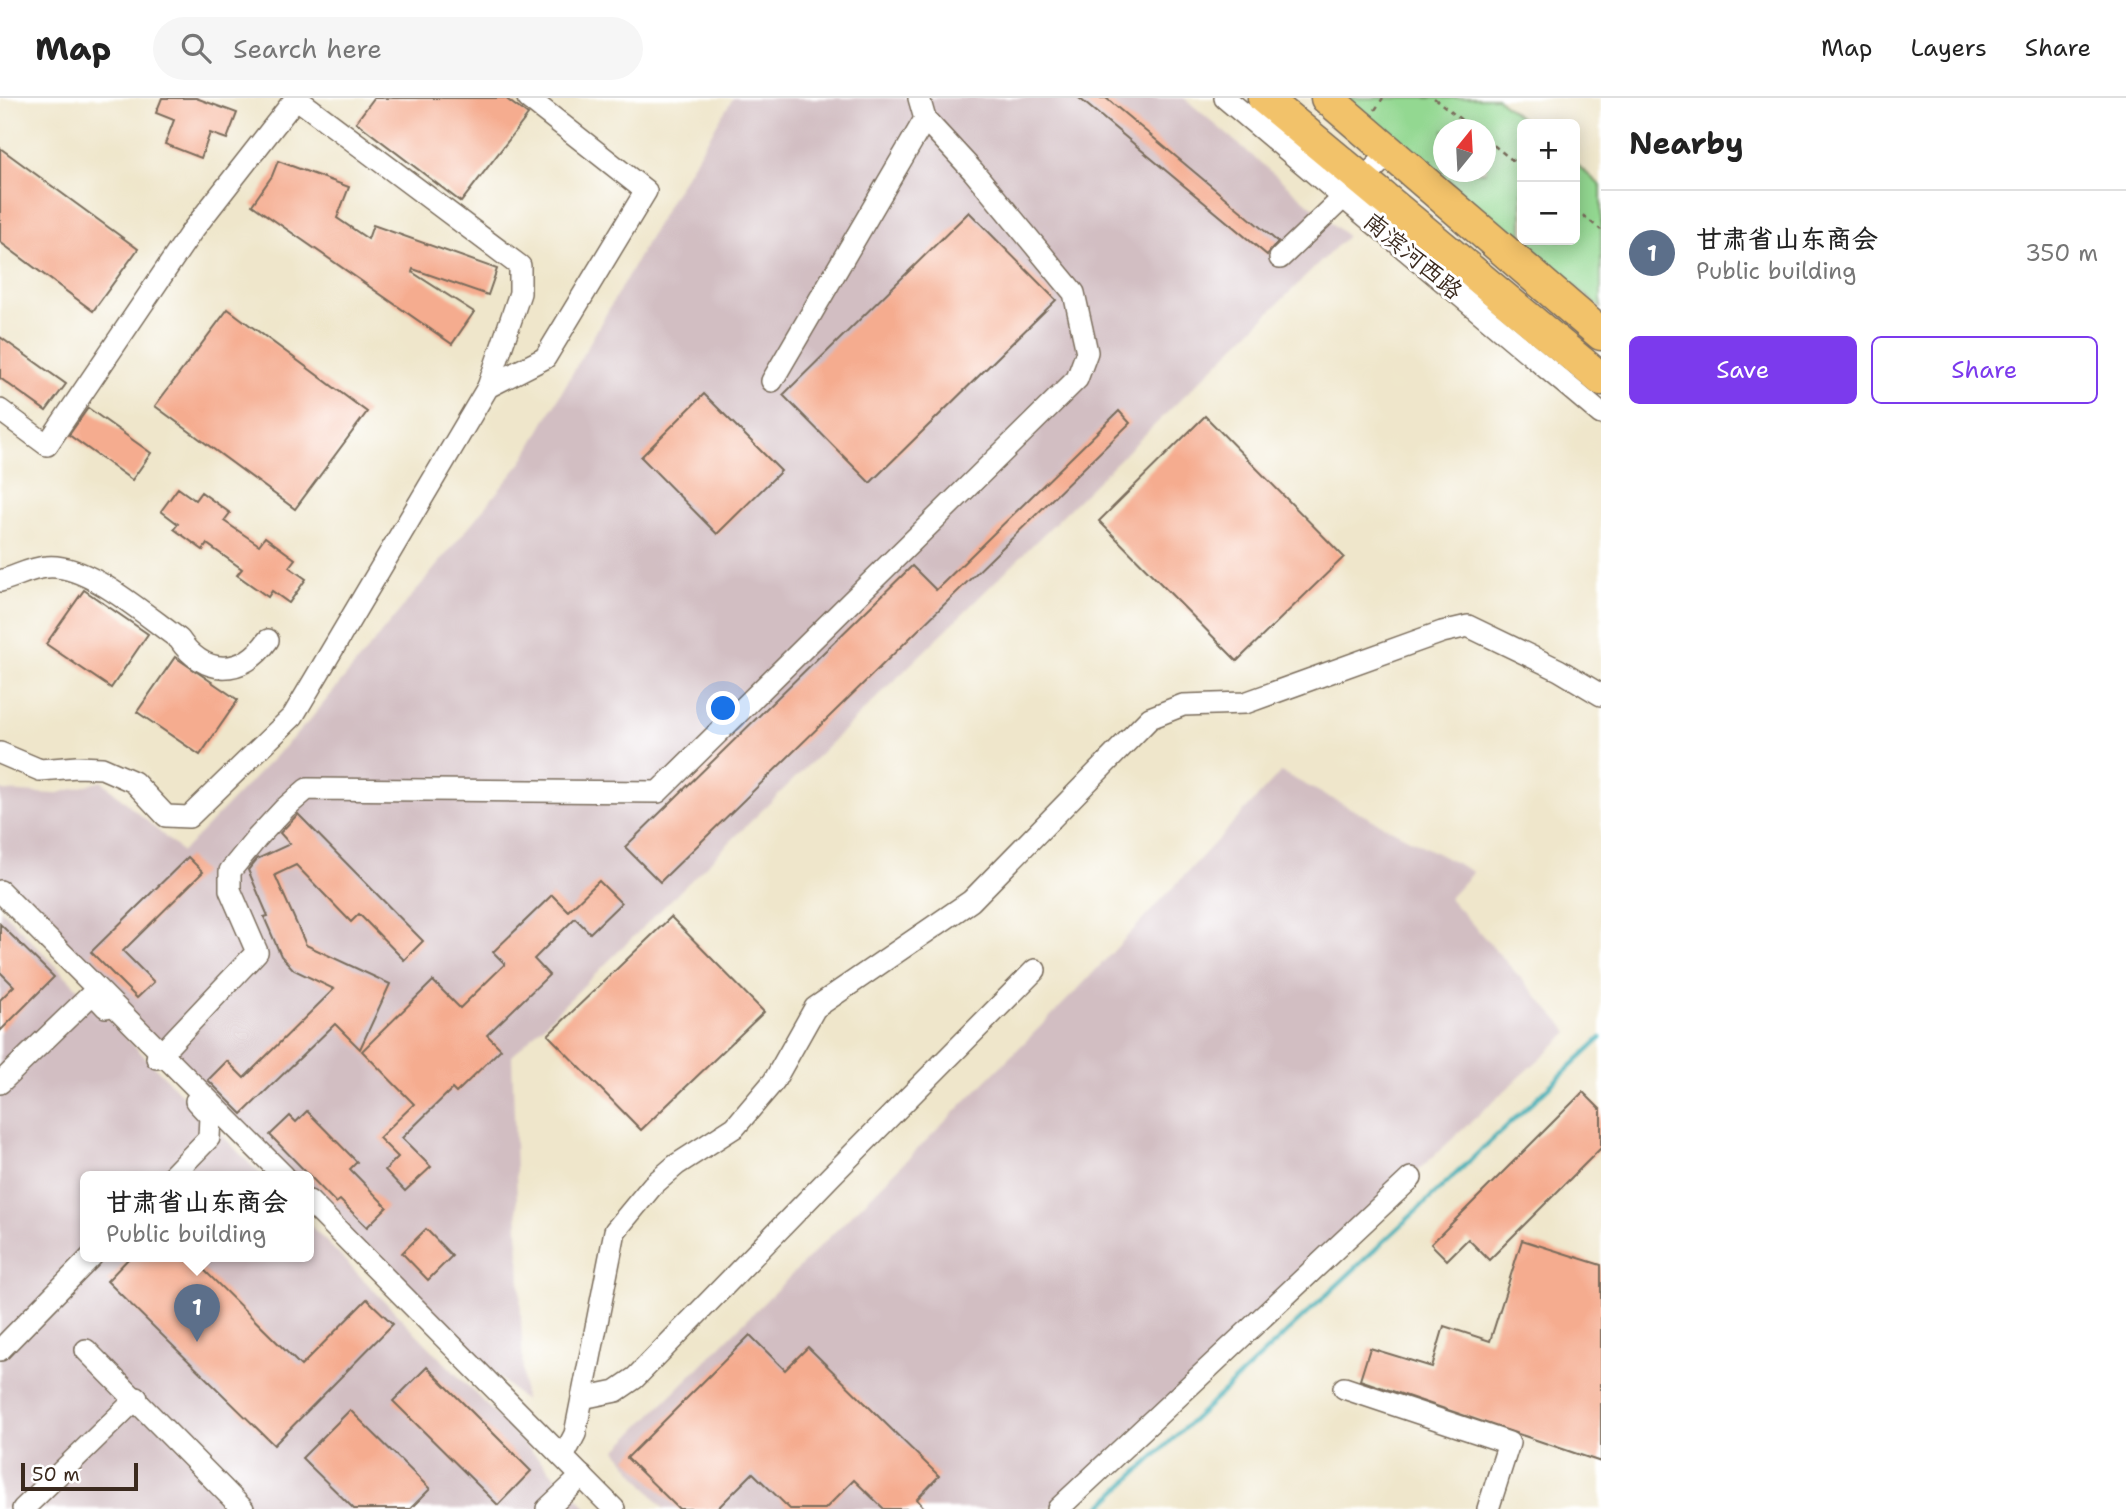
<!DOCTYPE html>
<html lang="en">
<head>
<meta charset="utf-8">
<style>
	:root { --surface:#fff; --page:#f6f6f6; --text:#222; --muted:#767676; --line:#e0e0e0; --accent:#7c3aed }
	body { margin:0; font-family:"Shantell Sans","LXGW WenKai TC",sans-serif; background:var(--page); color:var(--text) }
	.controls { position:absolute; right:21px; top:21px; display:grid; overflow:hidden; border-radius:10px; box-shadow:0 4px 18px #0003 }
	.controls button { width:63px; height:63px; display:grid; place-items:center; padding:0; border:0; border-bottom:2px solid var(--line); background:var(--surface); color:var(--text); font:35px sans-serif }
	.compass { position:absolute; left:1433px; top:21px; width:63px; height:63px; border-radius:50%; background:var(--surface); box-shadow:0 4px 18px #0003; rotate:18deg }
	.scale { position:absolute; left:21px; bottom:18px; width:117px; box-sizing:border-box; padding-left:7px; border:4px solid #3b2a1e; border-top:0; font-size:19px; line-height:24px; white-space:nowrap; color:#3b2a1e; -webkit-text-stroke:5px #fff; paint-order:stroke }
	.you { position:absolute; left:724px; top:611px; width:24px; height:24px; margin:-18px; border:5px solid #fff; border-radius:50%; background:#1a73e8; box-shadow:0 0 0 10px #1a73e833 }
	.badge { display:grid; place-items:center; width:46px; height:46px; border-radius:50%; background:var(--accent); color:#fff; font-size:23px; font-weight:700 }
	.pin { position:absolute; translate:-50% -58px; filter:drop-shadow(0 2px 4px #0008) }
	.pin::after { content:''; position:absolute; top:37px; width:24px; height:21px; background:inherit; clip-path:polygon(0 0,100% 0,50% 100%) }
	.popup { position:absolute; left:80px; top:1073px; width:234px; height:91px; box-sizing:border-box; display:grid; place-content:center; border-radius:10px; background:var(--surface); filter:drop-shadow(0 2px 5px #0005); font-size:23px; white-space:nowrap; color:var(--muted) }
	.popup b { font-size:26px; color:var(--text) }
	.popup::after { content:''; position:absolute; left:50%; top:100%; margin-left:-14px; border:14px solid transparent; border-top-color:var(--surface) }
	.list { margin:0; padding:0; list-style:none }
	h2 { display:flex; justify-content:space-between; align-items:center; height:91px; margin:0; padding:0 28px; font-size:30px }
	h2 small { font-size:23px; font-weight:400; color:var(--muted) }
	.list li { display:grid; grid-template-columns:46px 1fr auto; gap:21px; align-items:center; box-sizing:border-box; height:126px; padding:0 28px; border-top:2px solid var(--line) }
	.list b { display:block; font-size:26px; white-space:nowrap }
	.list p { margin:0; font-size:23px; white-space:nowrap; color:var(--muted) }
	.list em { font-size:23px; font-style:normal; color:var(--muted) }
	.actions { display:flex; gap:14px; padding:21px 28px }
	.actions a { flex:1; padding:16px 0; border:2px solid var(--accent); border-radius:10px; text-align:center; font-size:24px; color:var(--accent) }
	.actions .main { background:var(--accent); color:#fff }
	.icon { flex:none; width:38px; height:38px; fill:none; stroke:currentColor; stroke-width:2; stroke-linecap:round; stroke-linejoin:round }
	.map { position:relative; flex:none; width:1601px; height:1411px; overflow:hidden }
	header { display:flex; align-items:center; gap:42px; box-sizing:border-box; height:98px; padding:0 35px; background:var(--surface); border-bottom:2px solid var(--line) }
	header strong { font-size:33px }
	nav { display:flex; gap:38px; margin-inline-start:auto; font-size:24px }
	.search { width:490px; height:63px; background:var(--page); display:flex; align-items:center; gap:18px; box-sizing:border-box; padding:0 24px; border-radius:38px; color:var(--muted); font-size:26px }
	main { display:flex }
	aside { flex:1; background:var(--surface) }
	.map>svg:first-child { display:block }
	.industrial { fill:#d2bec2 }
	.green { fill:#93d891; stroke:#678158; stroke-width:2; fill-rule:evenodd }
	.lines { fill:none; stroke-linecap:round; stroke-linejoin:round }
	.stream { stroke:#39abb2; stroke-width:4.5 }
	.building { fill:#f5ac8f }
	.minor-casing { stroke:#7a6c5b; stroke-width:24 }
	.highway-casing { stroke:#7a6c5b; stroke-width:35 }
	.path { stroke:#7a6c5b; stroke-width:2.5; stroke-dasharray:5 5; stroke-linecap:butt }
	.minor { stroke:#fff; stroke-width:21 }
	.highway { stroke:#f2c26a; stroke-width:32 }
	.labels { text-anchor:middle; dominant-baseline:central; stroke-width:6; stroke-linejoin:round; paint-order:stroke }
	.street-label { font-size:24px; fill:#3b2a1e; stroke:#fff }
</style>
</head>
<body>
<header>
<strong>Map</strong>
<div class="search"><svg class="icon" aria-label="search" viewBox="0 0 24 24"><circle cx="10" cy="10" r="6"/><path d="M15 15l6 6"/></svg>Search here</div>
<nav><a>Map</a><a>Layers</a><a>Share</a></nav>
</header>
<main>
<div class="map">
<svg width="1601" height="1411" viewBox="0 0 1601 1411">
	<rect width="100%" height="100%" fill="#fff"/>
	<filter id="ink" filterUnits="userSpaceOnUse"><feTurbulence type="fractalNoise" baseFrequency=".0143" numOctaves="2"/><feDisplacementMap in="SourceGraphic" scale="14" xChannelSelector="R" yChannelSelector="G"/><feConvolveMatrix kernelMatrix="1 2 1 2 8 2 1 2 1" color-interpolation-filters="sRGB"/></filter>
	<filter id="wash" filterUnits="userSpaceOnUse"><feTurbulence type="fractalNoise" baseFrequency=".00686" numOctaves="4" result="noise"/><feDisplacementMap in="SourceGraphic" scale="28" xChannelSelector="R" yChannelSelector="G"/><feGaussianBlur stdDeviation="1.57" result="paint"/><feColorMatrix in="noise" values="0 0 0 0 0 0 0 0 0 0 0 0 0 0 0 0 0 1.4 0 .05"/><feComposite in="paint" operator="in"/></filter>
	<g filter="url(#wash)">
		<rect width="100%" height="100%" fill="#efe6cb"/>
		<!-- industrial -->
		<g class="industrial">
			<polygon points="733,0 1184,0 1347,138 512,958 524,1303 309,1097 309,1078 289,1078 0,800 0,691 4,693 55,696 102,683 182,754 309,623 522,364 673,98"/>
			<polygon points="1281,674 1473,774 1449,800 1569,934 1049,1411 664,1411 616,1352 1078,891"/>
			<polygon points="0,811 262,1078 85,1078 85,1158 309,1158 309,1126 588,1411 0,1411"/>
		</g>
		<!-- green -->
		<path class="green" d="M 1344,0 L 1497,0 L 1528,26 L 1522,26 L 1522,142 L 1575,142 L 1575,65 L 1601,88 L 1601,210 ZM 1444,32 L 1486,32 L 1486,74 L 1444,74 Z"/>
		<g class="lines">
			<!-- stream -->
			<polyline class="stream" points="1098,1411 1601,940"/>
		</g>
		<g id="blocks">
			<!-- building -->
			<g class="building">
				<polygon points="162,0 196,0 237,15 227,41 210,35 201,60 165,46 174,22 156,15"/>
				<polygon points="374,0 505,0 528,17 461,104 356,24"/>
				<polygon points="1079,0 1106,0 1278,144 1267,157"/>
				<polygon points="0,50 138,151 93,213 0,144"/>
				<polygon points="278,63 349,89 337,120 368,141 373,127 497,171 488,197 413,171 412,174 474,214 452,246 252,107 272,78"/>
				<polygon points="969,114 1056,202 870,385 783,297"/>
				<polygon points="228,211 367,314 295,411 155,308"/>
				<polygon points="0,239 66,286 46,313 0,280"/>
				<polygon points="704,296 781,373 717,436 641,359"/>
				<polygon points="88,310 151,355 132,382 69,337"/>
				<polygon points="1119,313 1130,325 660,784 625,749 912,468 936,492"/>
				<polygon points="1205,318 1344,459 1237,563 1099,423"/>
				<polygon points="178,390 195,402 201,394 230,415 224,423 259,447 265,439 295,461 289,469 306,481 289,505 272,493 268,499 237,477 242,471 207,446 203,452 174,431 178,426 161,413"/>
				<polygon points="84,492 148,536 111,590 46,546"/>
				<polygon points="175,559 238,602 200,657 137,614"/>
				<polygon points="298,716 423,843 404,862 359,816 351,824 296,767 275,777 306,847 390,886 360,951 335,926 242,1016 208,982 227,963 244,980 334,891 294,872 281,858 264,819 268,818 248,772 257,761 290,746 280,735"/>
				<polygon points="188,759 203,774 123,853 154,884 137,900 91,854"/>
				<polygon points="599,783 621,805 590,835 575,820 534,861 549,877 487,937 501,951 456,995 452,991 402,1040 431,1069 405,1093 385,1072 398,1059 379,1040 414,1006 362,953 433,883 460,910 505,866 493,854 552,797 568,813"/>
				<polygon points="671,819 764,914 641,1032 548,937"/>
				<polygon points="0,826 54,879 0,933 0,902 14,888 0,874"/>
				<polygon points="1583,994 1601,1012 1601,1050 1489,1162 1468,1141 1447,1162 1431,1146"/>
				<polygon points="307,1013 357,1064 350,1071 387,1109 367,1129 340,1102 336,1105 270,1037 290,1018 296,1024"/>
				<polygon points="426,1131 452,1158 428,1182 402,1155"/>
				<polygon points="1522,1142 1601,1167 1601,1364 1360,1282 1370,1250 1432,1269 1444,1228 1490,1243"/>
				<polygon points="131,1158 190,1158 301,1268 367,1201 393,1226 274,1347 107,1183"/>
				<polygon points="750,1237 785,1272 808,1249 939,1378 917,1401 925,1411 884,1411 854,1382 825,1411 790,1411 753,1375 717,1411 679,1411 627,1360"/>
				<polygon points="427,1269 531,1373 498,1407 393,1303"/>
				<polygon points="350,1312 430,1391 410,1411 354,1411 302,1360"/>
			</g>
		</g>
	</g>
	<g filter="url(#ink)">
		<use href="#blocks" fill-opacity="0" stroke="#7a6c5b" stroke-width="2"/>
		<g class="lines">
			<!-- minor casing -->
			<g class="minor-casing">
				<g id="minor">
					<polyline points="296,0 520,168 520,195 488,289"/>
					<polyline points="1225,0 1601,316"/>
					<polyline points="1280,160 1390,55"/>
					<polyline points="772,283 925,21 919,0"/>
					<polyline points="0,312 47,347 192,133 296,0"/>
					<path d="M 0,483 C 16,479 30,470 47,469 C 88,465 146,518 179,541 C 204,578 242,579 268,542"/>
					<polyline points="0,655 40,672 77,669 102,670 134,684 166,718 189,719 293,618 488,289 545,260 646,93 528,0"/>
					<polyline points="0,793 284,1078"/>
					<polyline points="157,960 257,854 230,792 230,773 257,740 285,710 307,691 658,694 1077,281 1087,254 1074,195 973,73 925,21"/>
					<polyline points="0,985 93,895 106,909"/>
					<polyline points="172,1078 209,1040 210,1018 196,1003"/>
					<polyline points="309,1103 614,1411"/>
					<polyline points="0,1252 92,1158"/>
					<polyline points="86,1252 243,1411"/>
					<polyline points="1344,1290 1509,1345 1488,1411"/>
					<polyline points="582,1300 616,1293 635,1280 831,1078 1035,872"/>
					<polyline points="563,1359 575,1336 615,1133 653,1087 676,1067 735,1029 774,983 815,910 971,803 1150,620 1183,607 1245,605 1442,534 1468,528 1559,572 1601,597"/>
					<polyline points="23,1411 137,1300"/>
					<polyline points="547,1411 582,1378"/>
					<polyline points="1058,1411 1411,1080"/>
				</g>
			</g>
			<!-- highway casing -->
			<g class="highway-casing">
				<g id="highway">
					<polyline points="1264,0 1601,281"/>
					<polyline points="1327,0 1601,236"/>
				</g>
			</g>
			<!-- path -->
			<g class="path">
				<polyline points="1434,0 1474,32"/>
				<polyline points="1375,12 1383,0"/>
				<polyline points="1486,41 1522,70"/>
				<polyline points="1575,111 1601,132"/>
			</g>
			<!-- minor -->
			<use href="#minor" class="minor"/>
			<!-- highway -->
			<use href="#highway" class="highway"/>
		</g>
	</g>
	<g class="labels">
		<!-- street labels -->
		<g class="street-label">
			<text transform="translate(1413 158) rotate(40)">南滨河西路</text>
		</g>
	</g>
</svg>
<div class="controls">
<button>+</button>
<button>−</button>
</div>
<svg class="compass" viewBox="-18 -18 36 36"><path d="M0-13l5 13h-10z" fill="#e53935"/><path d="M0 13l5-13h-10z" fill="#767676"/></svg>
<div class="scale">50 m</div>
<div class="you"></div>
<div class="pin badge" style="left:197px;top:1244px;background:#5c6f8a">1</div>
<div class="popup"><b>甘肃省山东商会</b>Public building</div>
</div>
<aside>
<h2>Nearby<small></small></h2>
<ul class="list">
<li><span class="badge" style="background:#5c6f8a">1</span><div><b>甘肃省山东商会</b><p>Public building</p></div><em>350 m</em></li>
</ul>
<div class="actions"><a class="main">Save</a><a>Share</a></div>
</aside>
</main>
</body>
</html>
